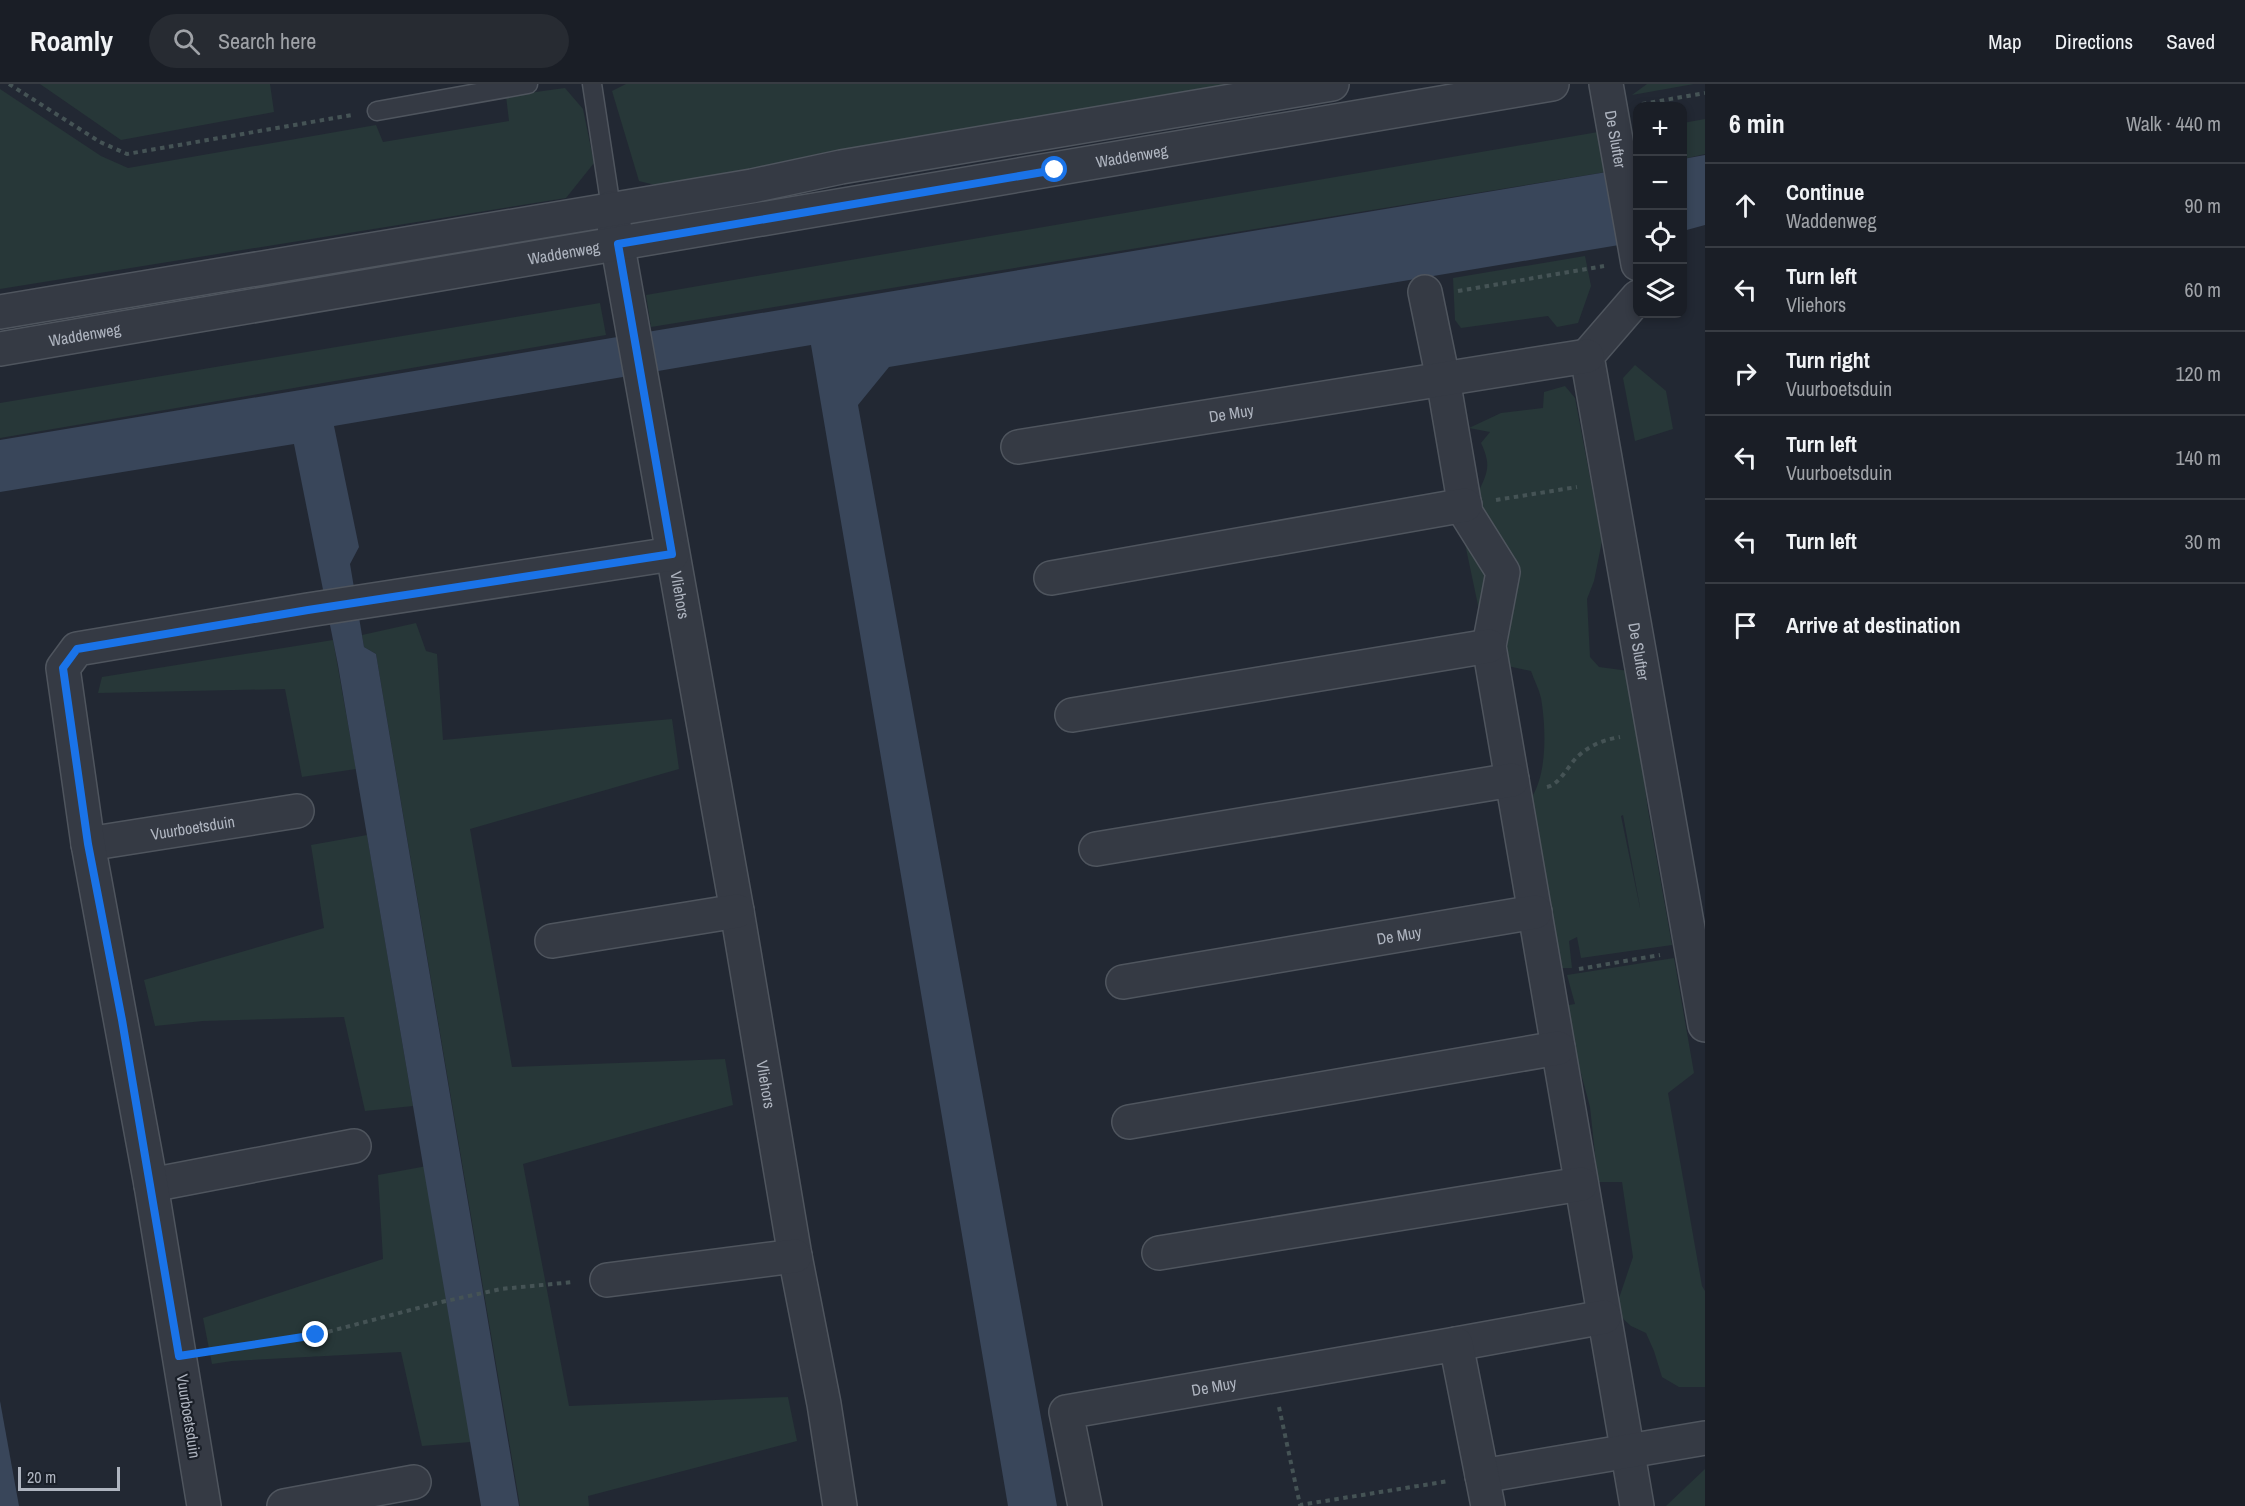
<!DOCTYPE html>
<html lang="en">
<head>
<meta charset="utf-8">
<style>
	:root { --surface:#1a1e26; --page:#272b32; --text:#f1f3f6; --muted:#9fa2a7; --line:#383c43 }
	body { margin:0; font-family:"Archivo Narrow",sans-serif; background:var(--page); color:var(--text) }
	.controls { position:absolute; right:18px; top:18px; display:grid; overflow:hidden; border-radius:12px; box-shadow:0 3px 9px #0003 }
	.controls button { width:54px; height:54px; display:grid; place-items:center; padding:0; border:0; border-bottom:2px solid var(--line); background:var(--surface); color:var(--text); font:30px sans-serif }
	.scale { position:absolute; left:18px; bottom:15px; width:102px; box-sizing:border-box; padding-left:6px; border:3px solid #afb5c0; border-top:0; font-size:16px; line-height:21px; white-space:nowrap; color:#afb5c0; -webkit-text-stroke:4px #1a1f28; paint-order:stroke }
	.stop { position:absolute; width:18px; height:18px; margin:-14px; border:4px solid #1a73e8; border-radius:50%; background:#fff }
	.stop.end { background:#1a73e8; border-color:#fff; box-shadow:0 2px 6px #0008 }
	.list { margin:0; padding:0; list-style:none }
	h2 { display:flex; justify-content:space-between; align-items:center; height:78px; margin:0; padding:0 24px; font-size:26px }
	h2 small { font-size:20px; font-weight:400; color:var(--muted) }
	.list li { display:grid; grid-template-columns:39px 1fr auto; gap:18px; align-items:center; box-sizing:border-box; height:84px; padding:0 24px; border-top:2px solid var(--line) }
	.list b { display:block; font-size:22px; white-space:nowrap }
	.list p { margin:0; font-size:20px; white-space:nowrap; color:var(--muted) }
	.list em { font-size:20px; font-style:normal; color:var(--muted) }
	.icon { flex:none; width:33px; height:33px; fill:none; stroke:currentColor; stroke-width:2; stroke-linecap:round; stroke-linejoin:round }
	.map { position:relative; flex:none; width:1705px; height:1422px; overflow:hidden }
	header { display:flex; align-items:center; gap:36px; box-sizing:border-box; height:84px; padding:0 30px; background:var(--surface); border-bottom:2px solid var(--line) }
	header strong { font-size:28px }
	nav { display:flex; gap:33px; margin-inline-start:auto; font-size:21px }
	.search { width:420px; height:54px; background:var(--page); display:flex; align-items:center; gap:15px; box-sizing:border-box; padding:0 21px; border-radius:33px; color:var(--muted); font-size:22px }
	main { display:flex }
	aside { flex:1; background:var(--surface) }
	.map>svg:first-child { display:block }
	.green { fill:#273738; fill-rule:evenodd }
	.water { fill:#39465a }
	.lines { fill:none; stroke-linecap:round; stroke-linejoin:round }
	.service-casing { stroke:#4f555e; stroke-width:21 }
	.minor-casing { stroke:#4f555e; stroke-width:36 }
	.tertiary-casing { stroke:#4f555e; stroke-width:36 }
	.path { stroke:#455355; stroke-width:4; stroke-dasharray:4.5 4.5; stroke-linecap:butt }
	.service { stroke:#353a44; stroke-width:18 }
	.minor { stroke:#353a44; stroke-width:33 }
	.tertiary { stroke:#353a44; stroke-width:33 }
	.route { stroke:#1a73e8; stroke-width:8 }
	.labels { text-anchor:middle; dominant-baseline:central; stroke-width:4.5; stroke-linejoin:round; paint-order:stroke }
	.street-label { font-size:16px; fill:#afb5c0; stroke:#1a1f28 }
</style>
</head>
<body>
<header>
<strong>Roamly</strong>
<div class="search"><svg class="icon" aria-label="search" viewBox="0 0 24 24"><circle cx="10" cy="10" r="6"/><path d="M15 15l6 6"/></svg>Search here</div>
<nav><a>Map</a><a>Directions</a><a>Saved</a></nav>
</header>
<main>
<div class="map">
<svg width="1705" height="1422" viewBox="0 0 1705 1422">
	<rect width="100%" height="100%" fill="#222833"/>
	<!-- green -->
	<g class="green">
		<polygon points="40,0 270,0 274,28 121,56"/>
		<polygon points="626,0 1275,0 659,102 639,97 612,7"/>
		<polygon points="1647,0 1694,0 1632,11"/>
		<polygon points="565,4 583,25 594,79 566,114 0,205 0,5 101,72 128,84 376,41 383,58 509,37 506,12"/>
		<polygon points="1705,35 1705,70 1683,75 1683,39"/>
		<polygon points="1598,48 1606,88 651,243 646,211"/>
		<polygon points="1585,172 1591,202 1578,239 1557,243 1548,232 1461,244 1455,236 1453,194"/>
		<polygon points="600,219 606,251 0,354 0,319"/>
		<polygon points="1635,281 1666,307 1673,345 1635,357 1623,294"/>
		<path d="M 1565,302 L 1575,314 L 1602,457 L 1594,497 L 1587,515 L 1590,573 L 1599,583 L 1629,587 L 1648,726 L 1672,861 L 1581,874 L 1577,853 L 1569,857 L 1572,884 L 1556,884 L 1529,717 C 1548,693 1546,643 1541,614 C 1539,605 1534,596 1531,587 L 1503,581 L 1475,415 C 1486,391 1493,384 1481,359 L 1490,348 L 1469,344 L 1501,329 L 1543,324 L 1544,308 ZM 1623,731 L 1640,823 L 1640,824 L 1621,732 Z"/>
		<polygon points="1463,450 1494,495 1479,526"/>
		<polygon points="416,539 426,567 437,570 443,656 672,635 679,685 470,745 512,983 725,975 733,1021 523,1080 569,1322 788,1313 797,1357 588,1412 589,1422 520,1422 376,570 364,563 362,551"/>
		<polygon points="333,556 356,685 302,693 285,605 98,609 102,593"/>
		<polygon points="367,751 413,1022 365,1027 344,933 203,937 155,942 144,896 324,844 311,761"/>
		<polygon points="1674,874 1694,989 1668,1009 1702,1202 1705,1207 1705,1303 1679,1303 1662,1293 1654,1267 1646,1249 1631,1242 1620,1232 1617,1220 1633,1173 1622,1098 1598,1098 1590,1023 1563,922 1575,920 1567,891"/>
		<polygon points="427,1082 448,1224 471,1358 422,1362 401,1268 232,1277 212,1280 203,1234 383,1175 378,1091"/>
		<polygon points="1705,1385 1705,1422 1666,1422"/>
	</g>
	<!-- water -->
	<g class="water">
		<polygon points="1705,71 1705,141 1683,147 1683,75"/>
		<polygon points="1637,83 1637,158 889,283 858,321 1057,1422 1008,1422 811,261 334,342 359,463 350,480 364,563 376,570 519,1422 481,1422 338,581 294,360 0,408 0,356"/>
		<polygon points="0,1317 19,1422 0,1422"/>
	</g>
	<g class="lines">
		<!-- service casing -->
		<g class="service-casing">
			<g id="service">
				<polyline points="592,0 611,124"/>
				<polyline points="377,27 528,0"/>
			</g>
		</g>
		<!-- minor casing -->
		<g class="minor-casing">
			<g id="minor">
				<path id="s1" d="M 1606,0 L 1638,180"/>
				<path id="s2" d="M 611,124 L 737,827 L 795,1172 L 824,1320 L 840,1422"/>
				<polyline points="1425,208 1443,295 1466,429 1503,488 1489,562 1637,1422"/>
				<path id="s3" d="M 1638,213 L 1587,272 L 1705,941"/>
				<path id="s4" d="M 1018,363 L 1587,272"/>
				<polyline points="1051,494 1465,421"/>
				<polyline points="1072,631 1489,562"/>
				<path id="s5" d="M 88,760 L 297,727"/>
				<polyline points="1096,765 1512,696"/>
				<polyline points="552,857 737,827"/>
				<path id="s6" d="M 1123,898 L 1535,828"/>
				<polyline points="1129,1038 1558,964"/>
				<polyline points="151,1101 354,1062"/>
				<polyline points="1159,1169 1581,1100"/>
				<polyline points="607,1196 795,1172"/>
				<polyline points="1456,1260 1604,1233"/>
				<polyline points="1482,1392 1705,1354"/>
				<polyline points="204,1422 151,1101 88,760 63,584 77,565 308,526 672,470"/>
				<polyline points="284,1422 414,1398"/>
				<path id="s7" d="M 1085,1422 L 1066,1328 L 1456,1260 L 1488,1422"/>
			</g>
		</g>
		<!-- tertiary casing -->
		<g class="tertiary-casing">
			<g id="tertiary">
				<polyline points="0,228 752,102 841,83 1332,0"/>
				<path id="s8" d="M 0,265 L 1552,0"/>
			</g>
		</g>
		<!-- path -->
		<g class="path">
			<polyline points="9,0 100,58 127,70 352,31"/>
			<polyline points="1642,20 1705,9"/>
			<polyline points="1458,207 1604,182"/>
			<polyline points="1496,416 1577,403"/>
			<path d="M 1547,703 C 1560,700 1568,682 1577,673 C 1590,661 1603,656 1620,653"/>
			<polyline points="1579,885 1660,871"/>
			<polyline points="213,1267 316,1251 437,1219 501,1205 573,1198"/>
			<polyline points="1279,1323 1300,1421 1449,1397"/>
		</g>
		<!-- service -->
		<use href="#service" class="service"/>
		<!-- minor -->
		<use href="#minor" class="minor"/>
		<!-- tertiary -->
		<use href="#tertiary" class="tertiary"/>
	</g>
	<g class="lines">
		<!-- route -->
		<polyline class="route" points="316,1251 179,1272 122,936 88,760 63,584 77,565 308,526 672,470 618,160 1055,86"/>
	</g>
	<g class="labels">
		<!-- street labels -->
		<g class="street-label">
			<text stroke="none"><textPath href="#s1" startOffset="56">De Slufter</textPath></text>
			<text stroke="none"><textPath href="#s8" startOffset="1148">Waddenweg</textPath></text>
			<text stroke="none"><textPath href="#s8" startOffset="572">Waddenweg</textPath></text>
			<text stroke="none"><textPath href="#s8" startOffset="86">Waddenweg</textPath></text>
			<text stroke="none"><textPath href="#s4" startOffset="216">De Muy</textPath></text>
			<text stroke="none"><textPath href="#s2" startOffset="393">Vliehors</textPath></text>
			<text stroke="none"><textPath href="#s3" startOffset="378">De Slufter</textPath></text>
			<text stroke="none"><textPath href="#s5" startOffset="106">Vuurboetsduin</textPath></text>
			<text stroke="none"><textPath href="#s6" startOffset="280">De Muy</textPath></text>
			<text stroke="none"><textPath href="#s2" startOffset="890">Vliehors</textPath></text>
			<text stroke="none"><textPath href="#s7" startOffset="246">De Muy</textPath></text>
			<text transform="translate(189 1332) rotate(81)">Vuurboetsduin</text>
		</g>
	</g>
</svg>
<div class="controls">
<button>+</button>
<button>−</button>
<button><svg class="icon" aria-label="locate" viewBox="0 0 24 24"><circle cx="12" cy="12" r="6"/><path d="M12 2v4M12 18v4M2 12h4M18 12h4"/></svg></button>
<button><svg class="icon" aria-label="layers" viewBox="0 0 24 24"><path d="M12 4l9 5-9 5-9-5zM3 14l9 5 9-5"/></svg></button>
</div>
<div class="scale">20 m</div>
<div class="stop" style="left:1055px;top:86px"></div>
<div class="stop end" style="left:316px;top:1251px"></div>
</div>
<aside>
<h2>6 min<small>Walk · 440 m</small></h2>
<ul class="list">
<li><svg class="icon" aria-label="ahead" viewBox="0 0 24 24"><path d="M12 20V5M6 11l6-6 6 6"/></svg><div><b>Continue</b><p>Waddenweg</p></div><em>90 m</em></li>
<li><svg class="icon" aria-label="left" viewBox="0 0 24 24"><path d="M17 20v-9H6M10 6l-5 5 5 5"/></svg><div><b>Turn left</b><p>Vliehors</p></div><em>60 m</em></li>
<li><svg class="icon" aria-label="right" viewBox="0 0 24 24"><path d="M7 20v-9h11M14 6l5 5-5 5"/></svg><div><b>Turn right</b><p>Vuurboetsduin</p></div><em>120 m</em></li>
<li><svg class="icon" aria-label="left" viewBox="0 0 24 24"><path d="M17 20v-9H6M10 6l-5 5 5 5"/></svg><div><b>Turn left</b><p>Vuurboetsduin</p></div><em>140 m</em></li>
<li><svg class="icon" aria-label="left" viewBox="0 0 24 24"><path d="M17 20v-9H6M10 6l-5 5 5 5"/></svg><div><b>Turn left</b></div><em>30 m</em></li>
<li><svg class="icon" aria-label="arrive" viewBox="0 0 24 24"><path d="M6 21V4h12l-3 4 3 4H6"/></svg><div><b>Arrive at destination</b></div></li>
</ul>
</aside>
</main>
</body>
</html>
